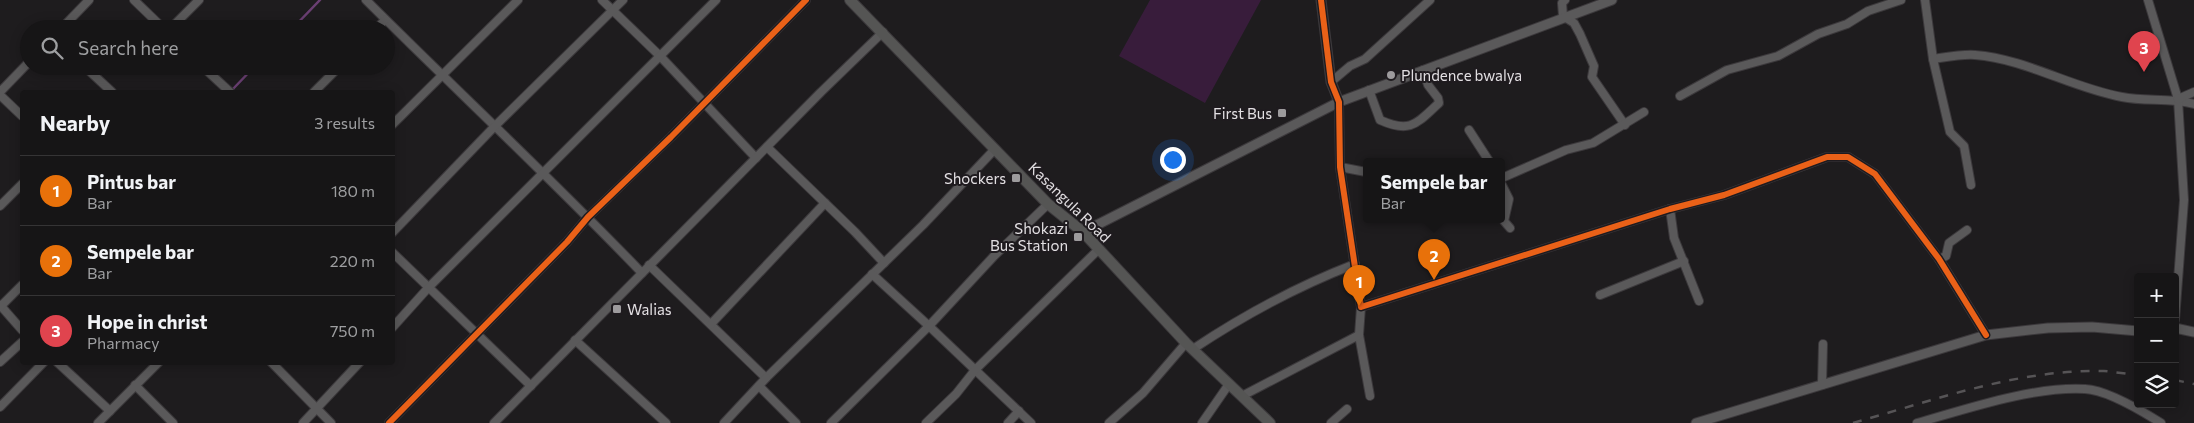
<!DOCTYPE html>
<html lang="en">
<head>
<meta charset="utf-8">
<style>
	:root { --surface:#161516; --page:#1f1e1f; --text:#f1f3f6; --muted:#9e9fa1; --line:#353435; --accent:#9d9b9d }
	body { margin:0; font-family:Commissioner,sans-serif; background:var(--page); color:var(--text) }
	.controls { position:absolute; right:15px; bottom:15px; display:grid; overflow:hidden; border-radius:5px; box-shadow:0 2px 12px #0003 }
	.controls button { width:45px; height:45px; display:grid; place-items:center; padding:0; border:0; border-bottom:1px solid var(--line); background:var(--surface); color:var(--text); font:25px sans-serif }
	.you { position:absolute; left:1172px; top:159px; width:18px; height:18px; margin:-12px; border:4px solid #fff; border-radius:50%; background:#1a73e8; box-shadow:0 0 0 8px #1a73e833 }
	.badge { display:grid; place-items:center; width:32px; height:32px; border-radius:50%; background:var(--accent); color:#fff; font-size:16px; font-weight:700 }
	.pin { position:absolute; translate:-50% -41px; filter:drop-shadow(0 1px 2px #0008) }
	.pin::after { content:''; position:absolute; top:26px; width:18px; height:15px; background:inherit; clip-path:polygon(0 0,100% 0,50% 100%) }
	.popup { position:absolute; left:1363px; top:158px; width:142px; height:65px; box-sizing:border-box; display:grid; place-content:center; border-radius:5px; background:var(--surface); filter:drop-shadow(0 1px 4px #0005); font-size:16px; white-space:nowrap; color:var(--muted) }
	.popup b { font-size:19px; color:var(--text) }
	.popup::after { content:''; position:absolute; left:50%; top:100%; margin-left:-10px; border:10px solid transparent; border-top-color:var(--surface) }
	.list { margin:0; padding:0; list-style:none }
	h2 { display:flex; justify-content:space-between; align-items:center; height:65px; margin:0; padding:0 20px; font-size:21px }
	h2 small { font-size:16px; font-weight:400; color:var(--muted) }
	.list li { display:grid; grid-template-columns:32px 1fr auto; gap:15px; align-items:center; box-sizing:border-box; height:70px; padding:0 20px; border-top:1px solid var(--line) }
	.list b { display:block; font-size:19px; white-space:nowrap }
	.list p { margin:0; font-size:16px; white-space:nowrap; color:var(--muted) }
	.list em { font-size:16px; font-style:normal; color:var(--muted) }
	.icon { flex:none; width:28px; height:28px; fill:none; stroke:currentColor; stroke-width:2; stroke-linecap:round; stroke-linejoin:round }
	.map { position:relative; flex:none; width:2194px; height:423px; overflow:hidden }
	.search { position:absolute; background:var(--surface); box-shadow:0 2px 12px #0003; left:20px; top:20px; width:375px; height:55px; display:flex; align-items:center; gap:12px; box-sizing:border-box; padding:0 18px; border-radius:28px; color:var(--muted); font-size:19px }
	.panel { position:absolute; background:var(--surface); box-shadow:0 2px 12px #0003; left:20px; top:90px; width:375px; height:275px; border-radius:5px }
	.map>svg:first-child { display:block }
	.garden { fill:#381c3b }
	.lines { fill:none; stroke-linecap:round; stroke-linejoin:round }
	.stream { stroke:#6a3f72; stroke-width:2.5 }
	.minor-casing { stroke:#3c393c; stroke-width:10 }
	.tertiary-casing { stroke:#3c393c; stroke-width:11 }
	.secondary-casing { stroke:#3c393c; stroke-width:12 }
	.minor { stroke:#5a595a; stroke-width:8 }
	.tertiary { stroke:#5a595a; stroke-width:9 }
	.secondary { stroke:#555554; stroke-width:10 }
	.rail { stroke:#565456; stroke-width:2.5; stroke-dasharray:9 9; stroke-linecap:butt }
	.cycleway-casing { stroke:#1f1b1f; stroke-width:9 }
	.cycleway { stroke:#ea6118; stroke-width:6 }
	.poi-dot { fill:#9d9b9d; stroke:#1f1b1f; stroke-width:2 }
	.labels { text-anchor:middle; dominant-baseline:central; stroke-width:4; stroke-linejoin:round; paint-order:stroke }
	.poi-label { font-size:15px; fill:#e2dfe2; stroke:#1f1b1f; text-anchor:end }
	.street-label { font-size:15px; fill:#e2dfe2; stroke:#1f1b1f }
</style>
</head>
<body>
<div class="map">
<svg width="2194" height="423" viewBox="0 0 2194 423">
	<rect width="100%" height="100%" fill="#1e1c1e"/>
	<!-- garden -->
	<polygon class="garden" points="1150,0 1261,0 1205,103 1119,56"/>
	<g class="lines">
		<!-- stream -->
		<g class="stream">
			<polyline points="292,29 320,0"/>
			<polyline points="232,90 255,66"/>
		</g>
		<!-- minor casing -->
		<g class="minor-casing">
			<g id="minor">
				<polyline points="134,0 164,29"/>
				<path d="M 366,0 C 457,91 552,179 642,273"/>
				<polyline points="602,0 660,56 756,158"/>
				<polyline points="1565,0 1562,3 1563,16 1574,23 1580,34 1594,66 1592,77 1625,125"/>
				<path d="M 1925,0 L 1933,59 C 1947,57 1962,54 1975,55 C 2026,59 2072,88 2122,97 C 2146,102 2170,97 2194,104"/>
				<polyline points="2148,0 2178,99 2184,200 2175,320"/>
				<polyline points="61,29 89,0"/>
				<polyline points="170,29 199,0"/>
				<polyline points="376,29 385,20"/>
				<polyline points="1933,59 1950,132 1964,146 1971,185"/>
				<polyline points="84,66 112,92"/>
				<polyline points="202,66 230,92"/>
				<polyline points="1331,82 1350,66 1365,59 1430,0"/>
				<path d="M 1369,90 L 1380,120 C 1411,134 1417,123 1439,103 L 1438,98 L 1428,85 L 1423,70"/>
				<polyline points="0,92 29,62"/>
				<polyline points="314,92 340,66"/>
				<polyline points="0,95 22,116"/>
				<polyline points="1680,96 1727,70 1778,56 1818,34 1847,24 1868,11 1901,0"/>
				<polyline points="2178,99 2194,92"/>
				<polyline points="1339,102 1340,167 1361,307 1670,209 1724,195 1827,157 1848,157 1875,174 1939,259 1986,335"/>
				<polyline points="392,125 518,0"/>
				<polyline points="1469,130 1489,161"/>
				<polyline points="767,147 855,232 884,263"/>
				<polyline points="1340,167 1366,172"/>
				<polyline points="1502,178 1566,150 1593,143 1644,112"/>
				<polyline points="1502,185 1509,199 1504,221 1510,228"/>
				<polyline points="0,206 22,184"/>
				<polyline points="1670,209 1674,238 1699,301"/>
				<polyline points="392,233 495,126 623,0"/>
				<polyline points="392,252 531,386"/>
				<polyline points="1939,259 1946,256 1949,243 1967,230"/>
				<polyline points="649,265 766,378 923,225 995,149"/>
				<polyline points="872,274 929,326 1031,423"/>
				<polyline points="1600,295 1684,261"/>
				<polyline points="0,305 22,330"/>
				<polyline points="0,307 22,285"/>
				<polyline points="1361,307 1359,335 1370,396"/>
				<polyline points="711,324 825,203"/>
				<polyline points="392,328 428,288 716,0"/>
				<polyline points="575,340 666,423"/>
				<path d="M 1193,349 C 1244,315 1298,286 1355,264"/>
				<polyline points="0,362 22,342"/>
				<polyline points="57,362 110,411"/>
				<polyline points="271,362 331,423"/>
				<polyline points="135,385 173,423"/>
				<polyline points="1822,385 1823,344"/>
				<polyline points="759,386 796,423"/>
				<polyline points="1242,396 1359,335"/>
				<polyline points="0,407 44,362"/>
				<polyline points="98,423 159,362"/>
				<polyline points="303,423 360,362"/>
				<polyline points="389,423 567,242 588,217 671,137 806,0"/>
				<polyline points="494,423 821,92 883,32"/>
				<polyline points="724,423 766,378"/>
				<polyline points="831,423 929,326 994,256 1048,204"/>
				<polyline points="926,423 956,394 975,370 1098,250"/>
				<polyline points="1008,423 1019,411"/>
				<polyline points="1109,423 1143,393 1186,343"/>
				<polyline points="1202,423 1229,384"/>
				<polyline points="1331,423 1347,409"/>
				<path d="M 1917,423 C 1966,409 2034,386 2085,389 C 2107,390 2142,411 2161,423"/>
			</g>
		</g>
		<!-- tertiary casing -->
		<g class="tertiary-casing">
			<g id="tertiary">
				<polyline points="1321,0 1331,82 1339,102"/>
				<polyline points="1083,232 1339,102 1612,0"/>
				<polyline points="2175,328 2194,332"/>
				<polyline points="1696,423 1986,335 2048,328 2092,327 2138,331"/>
			</g>
		</g>
		<!-- secondary casing -->
		<g class="secondary-casing">
			<polyline id="secondary" points="850,0 1048,204 1083,232 1186,343 1270,423"/>
		</g>
		<!-- minor -->
		<use href="#minor" class="minor"/>
		<!-- tertiary -->
		<use href="#tertiary" class="tertiary"/>
		<!-- secondary -->
		<use href="#secondary" class="secondary"/>
		<!-- rail -->
		<g class="rail">
			<polyline points="2175,380 2194,384"/>
			<path d="M 1853,423 C 1935,400 2018,369 2104,371 C 2115,372 2127,374 2138,375"/>
		</g>
		<!-- cycleway casing -->
		<g class="cycleway-casing">
			<g id="cycleway">
				<polyline points="1321,0 1331,82 1339,102 1340,167 1361,307 1670,209 1724,195 1827,157 1848,157 1875,174 1939,259 1986,335"/>
				<polyline points="389,423 567,242 588,217 671,137 806,0"/>
			</g>
		</g>
		<!-- cycleway -->
		<use href="#cycleway" class="cycleway"/>
	</g>
	<!-- markers -->
	<g class="poi-dot">
		<circle cx="1391" cy="75" r="5"/>
		<rect x="1277" y="108" width="10" height="10" rx="2.5"/>
		<rect x="1011" y="173" width="10" height="10" rx="2.5"/>
		<rect x="1073" y="232" width="10" height="10" rx="2.5"/>
		<rect x="612" y="304" width="10" height="10" rx="2.5"/>
	</g>
	<g class="labels">
		<!-- poi labels -->
		<g class="poi-label">
			<text x="1401" y="75" text-anchor="start">Plundence bwalya</text>
			<text x="1272" y="113">First Bus</text>
			<text x="1006" y="178">Shockers</text>
			<text x="1068" y="228">Shokazi<tspan x="1068" dy="17">Bus Station</tspan></text>
			<text x="627" y="309" text-anchor="start">Walias</text>
		</g>
		<!-- street labels -->
		<g class="street-label">
			<text transform="translate(1070 202) rotate(44)">Kasangula Road</text>
		</g>
	</g>
</svg>
<div class="controls">
<button>+</button>
<button>−</button>
<button><svg class="icon" aria-label="layers" viewBox="0 0 24 24"><path d="M12 4l9 5-9 5-9-5zM3 14l9 5 9-5"/></svg></button>
</div>
<div class="you"></div>
<div class="pin badge" style="left:1359px;top:306px;background:#e8710a">1</div>
<div class="pin badge" style="left:1434px;top:280px;background:#e8710a">2</div>
<div class="popup"><b>Sempele bar</b>Bar</div>
<div class="pin badge" style="left:2144px;top:72px;background:#e0444e">3</div>
<div class="search"><svg class="icon" aria-label="search" viewBox="0 0 24 24"><circle cx="10" cy="10" r="6"/><path d="M15 15l6 6"/></svg>Search here</div>
<section class="panel">
<h2>Nearby<small>3 results</small></h2>
<ul class="list">
<li><span class="badge" style="background:#e8710a">1</span><div><b>Pintus bar</b><p>Bar</p></div><em>180 m</em></li>
<li><span class="badge" style="background:#e8710a">2</span><div><b>Sempele bar</b><p>Bar</p></div><em>220 m</em></li>
<li><span class="badge" style="background:#e0444e">3</span><div><b>Hope in christ</b><p>Pharmacy</p></div><em>750 m</em></li>
</ul>
</section>
</div>
</body>
</html>
